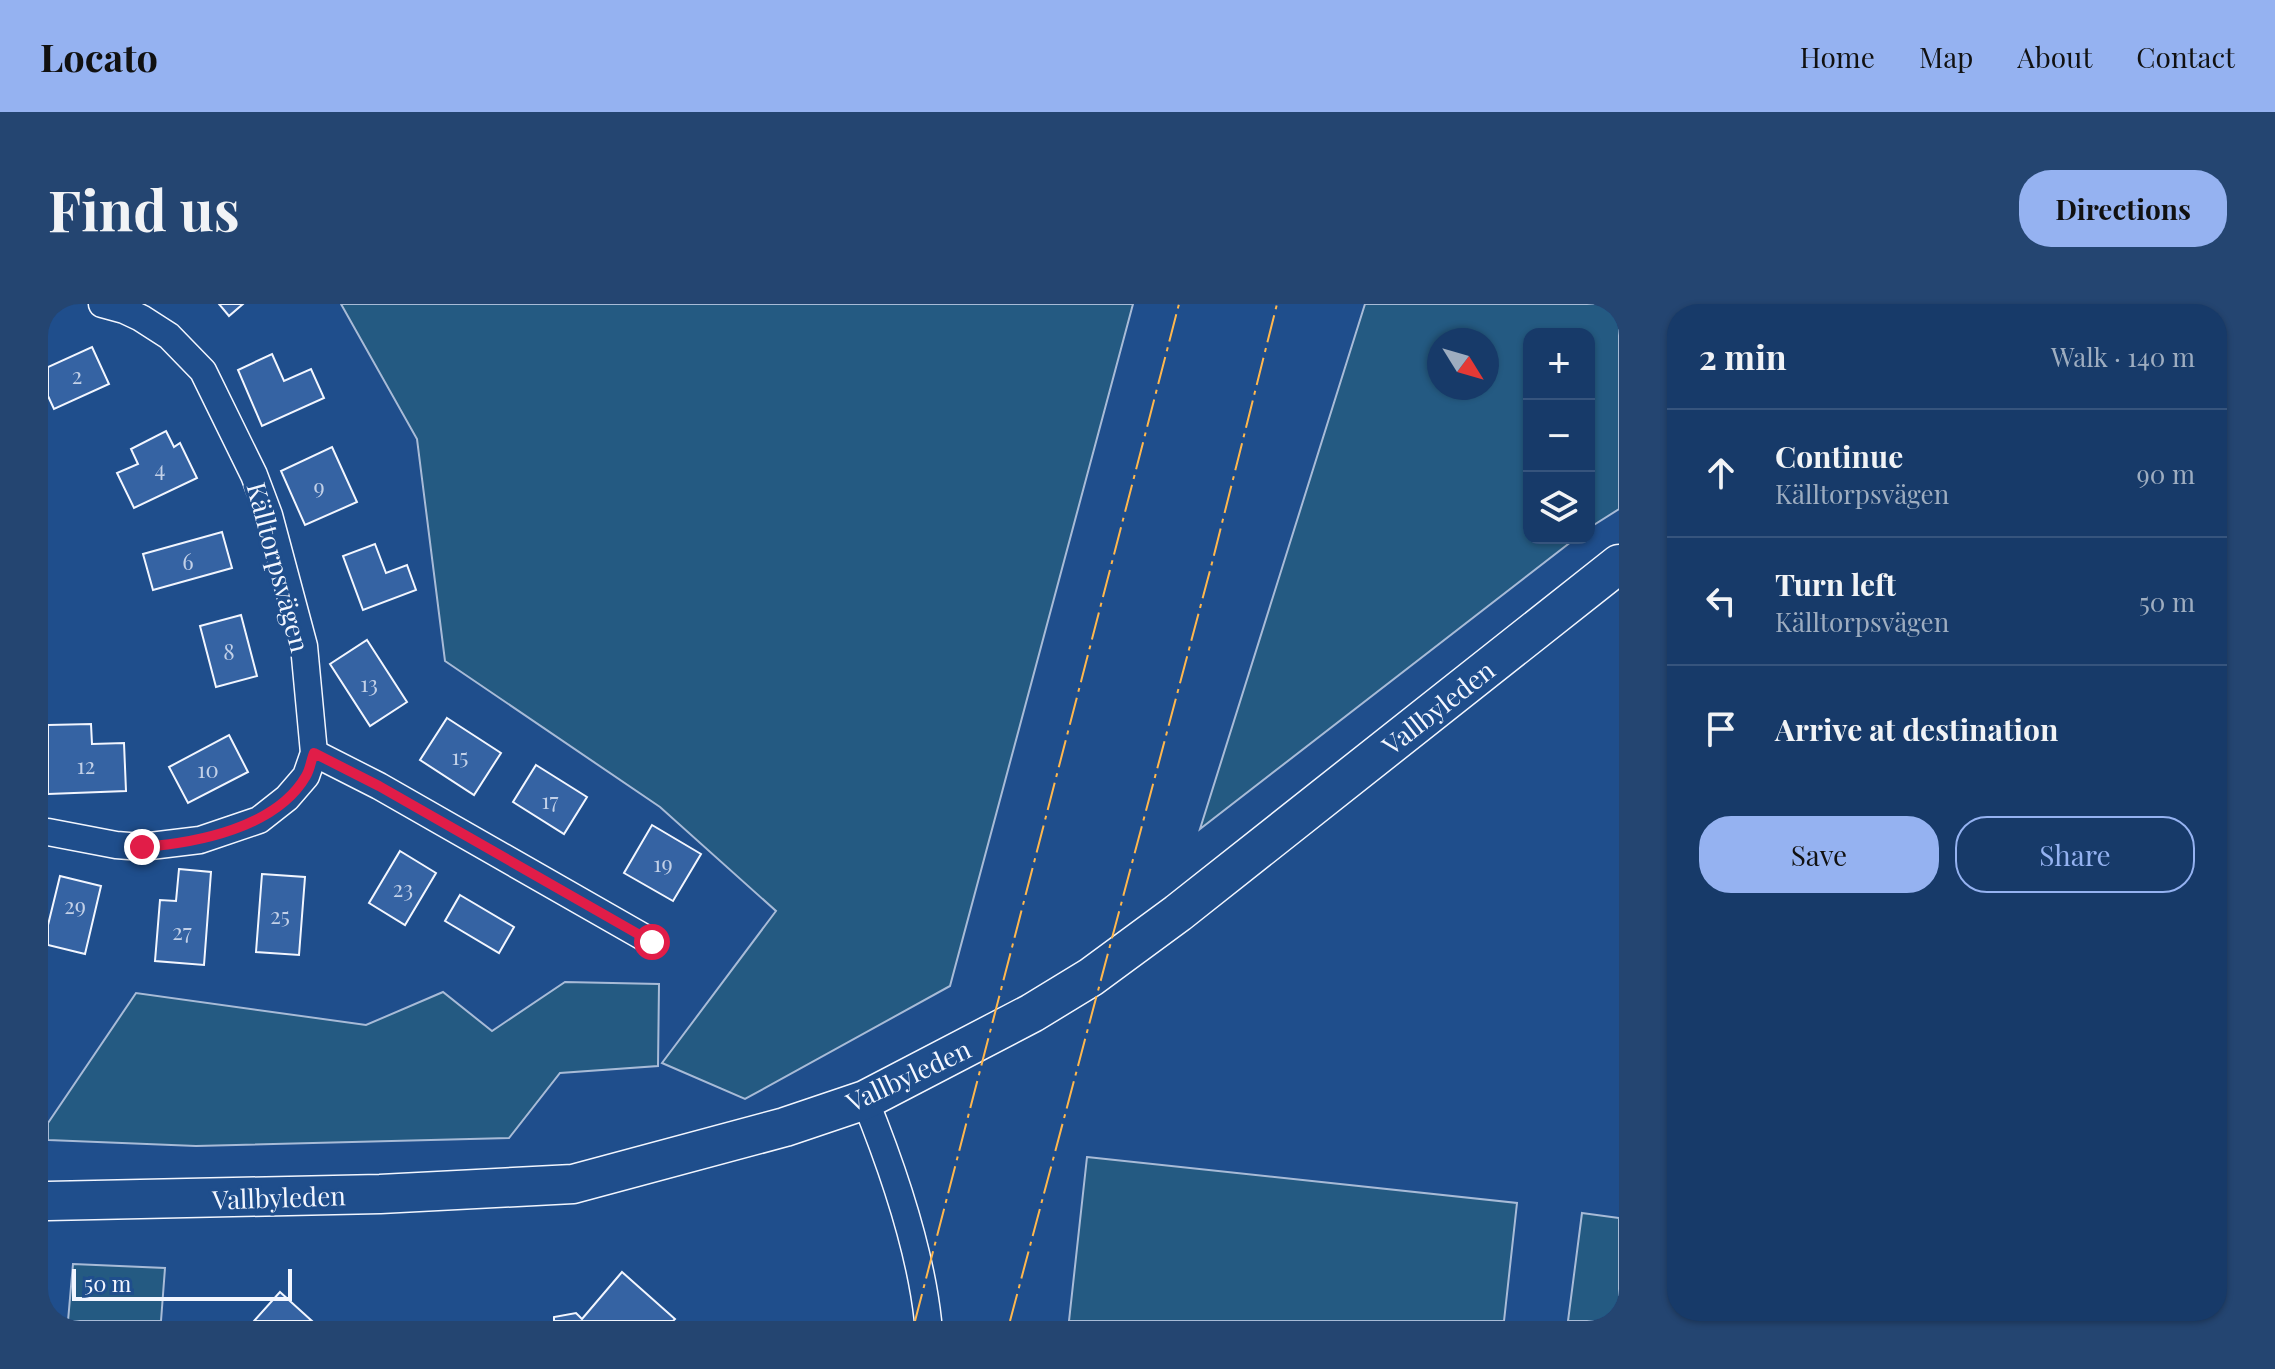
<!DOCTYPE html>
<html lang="en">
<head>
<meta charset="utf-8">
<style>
	:root { --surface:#173a69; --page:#244571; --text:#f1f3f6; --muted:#9eadc0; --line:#36547d; --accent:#95b2f1 }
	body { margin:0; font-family:"Playfair Display",serif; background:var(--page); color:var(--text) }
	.controls { position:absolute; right:24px; top:24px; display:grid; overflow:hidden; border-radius:16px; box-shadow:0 2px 6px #0004 }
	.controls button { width:72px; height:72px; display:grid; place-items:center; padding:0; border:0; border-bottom:2px solid var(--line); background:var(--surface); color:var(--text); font:40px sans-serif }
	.compass { position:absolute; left:1379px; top:24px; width:72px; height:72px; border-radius:50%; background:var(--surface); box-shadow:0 2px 6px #0004; rotate:127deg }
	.scale { position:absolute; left:24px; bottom:20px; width:220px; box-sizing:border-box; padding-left:8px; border:4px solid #f2f6ff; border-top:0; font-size:22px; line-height:28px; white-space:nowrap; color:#f2f6ff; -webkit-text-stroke:6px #1f4e8c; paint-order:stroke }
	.stop { position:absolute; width:24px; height:24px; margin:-18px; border:6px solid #e11d48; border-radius:50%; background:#fff }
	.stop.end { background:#e11d48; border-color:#fff; box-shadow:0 2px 8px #0008 }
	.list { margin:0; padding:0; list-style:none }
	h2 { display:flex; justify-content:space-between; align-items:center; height:104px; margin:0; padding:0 32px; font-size:34px }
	h2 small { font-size:26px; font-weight:400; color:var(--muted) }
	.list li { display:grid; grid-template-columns:52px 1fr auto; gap:24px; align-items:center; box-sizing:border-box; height:128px; padding:0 32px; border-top:2px solid var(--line) }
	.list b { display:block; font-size:30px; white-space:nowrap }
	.list p { margin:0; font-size:26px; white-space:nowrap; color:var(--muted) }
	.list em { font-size:26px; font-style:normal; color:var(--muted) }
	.actions { display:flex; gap:16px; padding:24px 32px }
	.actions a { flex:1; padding:18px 0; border:2px solid var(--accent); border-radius:32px; text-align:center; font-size:28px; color:var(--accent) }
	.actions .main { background:var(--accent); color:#111 }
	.icon { flex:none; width:44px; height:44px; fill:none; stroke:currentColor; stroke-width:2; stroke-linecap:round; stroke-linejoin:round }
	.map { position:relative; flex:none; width:1571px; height:1017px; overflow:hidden; border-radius:32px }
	header { display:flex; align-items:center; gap:48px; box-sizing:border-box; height:112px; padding:0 40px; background:var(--accent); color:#111 }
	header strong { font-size:38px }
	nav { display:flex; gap:44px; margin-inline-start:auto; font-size:28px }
	.intro { display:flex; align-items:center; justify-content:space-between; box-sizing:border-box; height:192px; padding:0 48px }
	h1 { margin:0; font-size:56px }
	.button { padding:20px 36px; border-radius:32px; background:var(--accent); color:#111; font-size:28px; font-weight:700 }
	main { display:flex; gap:48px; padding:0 48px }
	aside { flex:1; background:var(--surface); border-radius:32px; box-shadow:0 2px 6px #0004 }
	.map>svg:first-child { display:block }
	.green { fill:#245a82; stroke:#a8bbd7; stroke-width:2; fill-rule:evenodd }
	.building { fill:#3563a3; stroke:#f2f6ff; stroke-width:2 }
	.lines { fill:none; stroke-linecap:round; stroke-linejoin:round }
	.minor-casing { stroke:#f2f6ff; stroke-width:29 }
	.secondary-casing { stroke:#f2f6ff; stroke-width:41 }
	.minor { stroke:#1f4e8c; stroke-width:26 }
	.secondary { stroke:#1f4e8c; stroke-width:38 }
	.power { stroke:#ffb74d; stroke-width:2; stroke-dasharray:28 6 4 6; stroke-linecap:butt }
	.route { stroke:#e11d48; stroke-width:10 }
	.labels { text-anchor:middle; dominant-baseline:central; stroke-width:6; stroke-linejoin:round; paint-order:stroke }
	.number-label { font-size:22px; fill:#c3d1e8 }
	.street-label { font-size:26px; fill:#f2f6ff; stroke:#1f4e8c }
</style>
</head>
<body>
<header>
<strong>Locato</strong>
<nav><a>Home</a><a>Map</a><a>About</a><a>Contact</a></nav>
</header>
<div class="intro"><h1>Find us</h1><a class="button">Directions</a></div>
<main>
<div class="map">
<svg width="1571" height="1017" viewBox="0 0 1571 1017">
	<rect width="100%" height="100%" fill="#1f4e8c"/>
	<!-- green -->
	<g class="green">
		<polygon points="293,0 1085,0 902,682 697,795 614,759 728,607 612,503 397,357 369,135"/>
		<path d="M 1317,0 L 1571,0 L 1571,205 L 1541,224 L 1541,30 L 1481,30 L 1481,234 L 1528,234 L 1152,525 ZM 1439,36 L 1439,84 L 1391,84 L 1391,36 Z"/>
		<polygon points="517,678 611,680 610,762 512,769 461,834 148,842 0,836 0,819 88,689 318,721 395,688 444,727"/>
		<polygon points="1039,853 1469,899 1456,1017 1021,1017"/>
		<polygon points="1534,909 1571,914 1571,1017 1520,1017"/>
		<polygon points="25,960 117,964 113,1017 20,1017"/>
	</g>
	<!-- building -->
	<g class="building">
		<polygon points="171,0 195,0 181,12"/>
		<polygon points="44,43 61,80 6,105 0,92 0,63"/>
		<polygon points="224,50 236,77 263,65 276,94 214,122 190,66"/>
		<polygon points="118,127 126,143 132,139 149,174 86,204 69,169 90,160 83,145"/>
		<polygon points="284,143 309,198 257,221 233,167"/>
		<polygon points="174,228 184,264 105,286 95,250"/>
		<polygon points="327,240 338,269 359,261 368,286 315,306 295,252"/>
		<polygon points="193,311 209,372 168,383 152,322"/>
		<polygon points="319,336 359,398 322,422 282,360"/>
		<polygon points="399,414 453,449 426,491 372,456"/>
		<polygon points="43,420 44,440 76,439 78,487 0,490 0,421"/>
		<polygon points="181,431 200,468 140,499 121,463"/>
		<polygon points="488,461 539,493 516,530 465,498"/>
		<polygon points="604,521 653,550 625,597 576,569"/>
		<polygon points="352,547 388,569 357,621 321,599"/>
		<polygon points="131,565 163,568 156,661 107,657 112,596 128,597"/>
		<polygon points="214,570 257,573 251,651 208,648"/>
		<polygon points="12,572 53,582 37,650 0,641 0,621"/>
		<polygon points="412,591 466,623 451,649 397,617"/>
		<polygon points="574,968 627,1015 625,1017 506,1017 506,1013 528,1009 534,1015"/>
		<polygon points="232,988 264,1017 206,1017"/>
	</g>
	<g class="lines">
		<!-- minor casing -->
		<g class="minor-casing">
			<g id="minor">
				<polyline points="266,449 331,482 604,638"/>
				<polyline points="0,528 68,541 94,543 152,536 211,516 239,494 258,472 266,449 256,342 221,211 206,171 155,67 121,32 93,14 76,6 54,0"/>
				<path d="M 817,796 C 845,865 872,943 880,1017"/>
			</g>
		</g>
		<!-- secondary casing -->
		<g class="secondary-casing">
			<polyline id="secondary" points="0,897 332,890 525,880 737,823 817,796 984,709 1043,673 1130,609 1571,260"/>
		</g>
		<!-- minor -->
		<use href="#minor" class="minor"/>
		<!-- secondary -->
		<use href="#secondary" class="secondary"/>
		<!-- power -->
		<g class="power">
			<polyline points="867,1017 1131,0"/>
			<polyline points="962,1017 1164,259 1229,0"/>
		</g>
	</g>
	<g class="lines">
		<!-- route -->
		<path class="route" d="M 94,543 C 148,539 228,524 258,472 C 262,466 263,456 266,449 L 331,482 L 604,638"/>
	</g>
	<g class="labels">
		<!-- number labels -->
		<g class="number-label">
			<text x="29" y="71">2</text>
			<text x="112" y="164">4</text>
			<text x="271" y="182">9</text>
			<text x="140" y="257">6</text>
			<text x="181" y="347">8</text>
			<text x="321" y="379">13</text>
			<text x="412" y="452">15</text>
			<text x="38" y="461">12</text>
			<text x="160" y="465">10</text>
			<text x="502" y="496">17</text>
			<text x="615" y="559">19</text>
			<text x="355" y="584">23</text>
			<text x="27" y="601">29</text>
			<text x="232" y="611">25</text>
			<text x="134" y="627">27</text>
		</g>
		<!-- street labels -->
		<g class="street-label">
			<text transform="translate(231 263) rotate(75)">Källtorpsvägen</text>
			<text transform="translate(1390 403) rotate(-38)">Vallbyleden</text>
			<text transform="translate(860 771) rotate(-25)">Vallbyleden</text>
			<text transform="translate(231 893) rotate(-2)">Vallbyleden</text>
		</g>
	</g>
</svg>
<div class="controls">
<button>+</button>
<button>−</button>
<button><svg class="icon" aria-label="layers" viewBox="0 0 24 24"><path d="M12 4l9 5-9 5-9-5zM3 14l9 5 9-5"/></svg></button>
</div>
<svg class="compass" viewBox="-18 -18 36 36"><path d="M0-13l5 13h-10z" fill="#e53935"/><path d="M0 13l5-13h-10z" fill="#9eadc0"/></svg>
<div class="scale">50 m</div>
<div class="stop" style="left:604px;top:638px"></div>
<div class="stop end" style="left:94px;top:543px"></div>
</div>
<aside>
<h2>2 min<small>Walk · 140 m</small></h2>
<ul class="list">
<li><svg class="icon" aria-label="ahead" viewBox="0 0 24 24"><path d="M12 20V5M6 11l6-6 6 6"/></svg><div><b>Continue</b><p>Källtorpsvägen</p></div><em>90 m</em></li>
<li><svg class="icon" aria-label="left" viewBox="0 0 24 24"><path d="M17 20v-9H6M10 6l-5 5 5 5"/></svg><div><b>Turn left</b><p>Källtorpsvägen</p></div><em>50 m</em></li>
<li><svg class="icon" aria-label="arrive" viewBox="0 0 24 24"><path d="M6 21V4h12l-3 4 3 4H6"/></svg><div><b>Arrive at destination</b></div></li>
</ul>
<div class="actions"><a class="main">Save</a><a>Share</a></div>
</aside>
</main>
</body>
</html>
